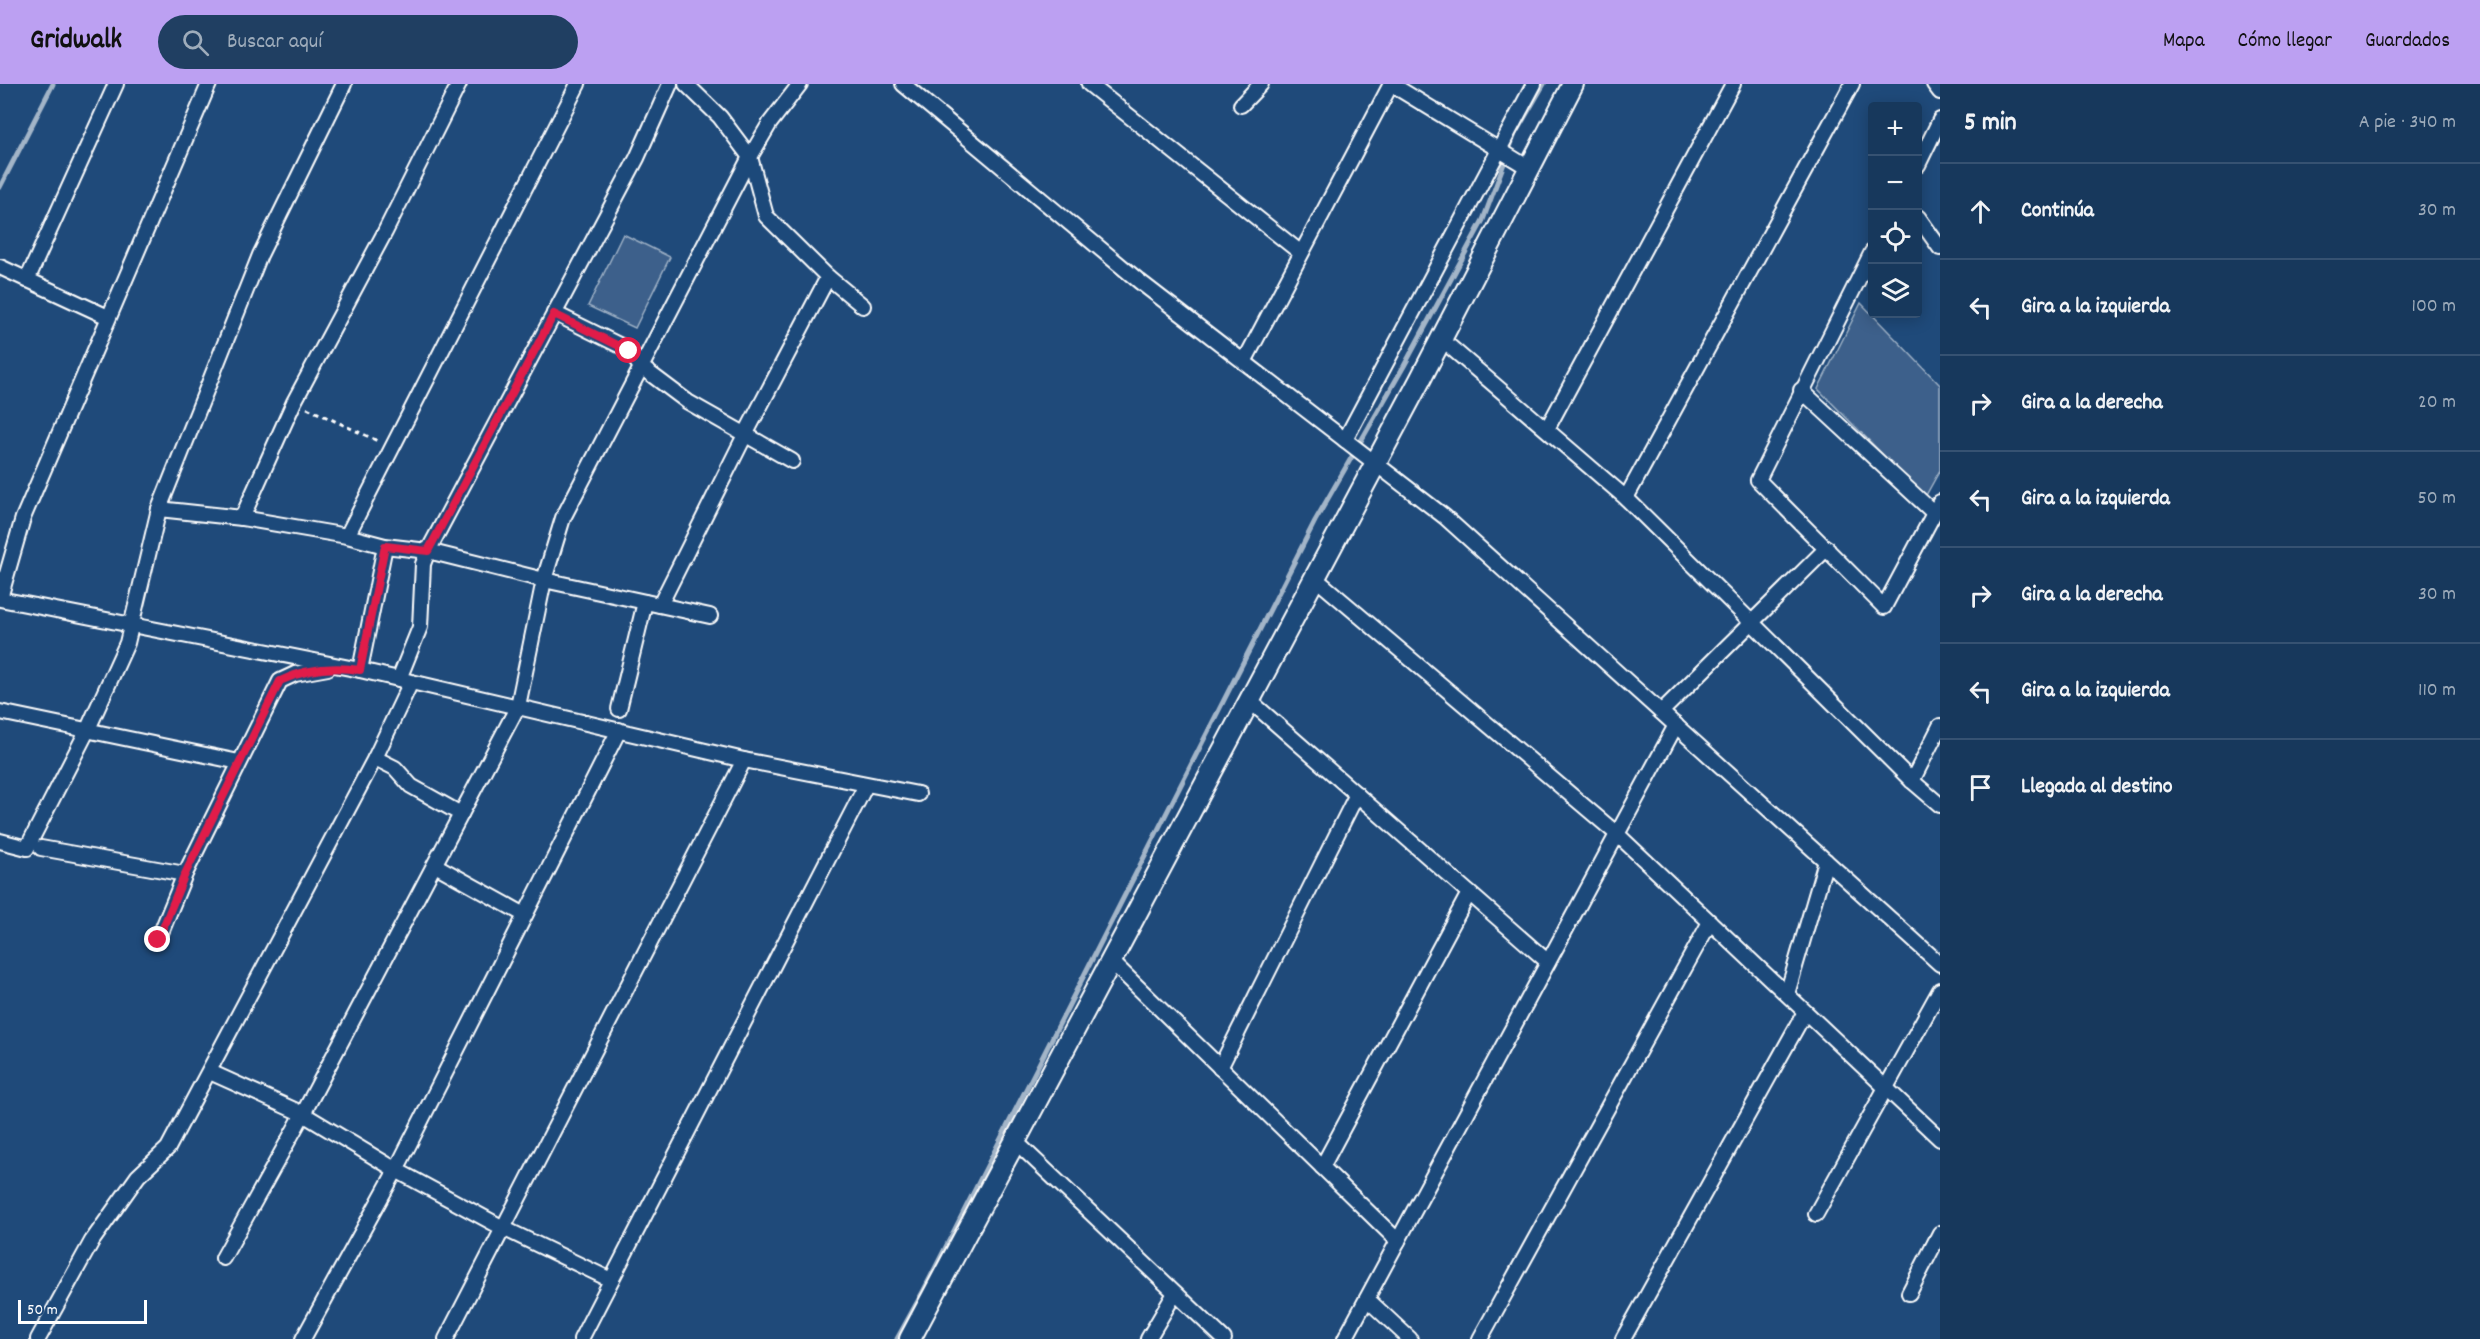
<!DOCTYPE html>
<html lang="es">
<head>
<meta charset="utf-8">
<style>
	:root { --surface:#17385c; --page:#203f62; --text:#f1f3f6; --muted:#9eacbb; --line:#365272; --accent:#bca0f2 }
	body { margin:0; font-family:Dekko,sans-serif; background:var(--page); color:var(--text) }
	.controls { position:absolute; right:18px; top:18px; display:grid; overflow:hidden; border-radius:6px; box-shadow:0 3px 15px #0003 }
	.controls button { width:54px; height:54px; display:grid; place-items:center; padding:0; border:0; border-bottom:2px solid var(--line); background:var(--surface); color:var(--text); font:30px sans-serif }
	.scale { position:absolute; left:18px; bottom:15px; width:129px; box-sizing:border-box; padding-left:6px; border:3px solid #fff; border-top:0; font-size:16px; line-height:21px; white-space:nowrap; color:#fff; -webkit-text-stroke:4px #1f4a7a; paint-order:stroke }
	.stop { position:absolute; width:18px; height:18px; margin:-14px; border:4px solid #e11d48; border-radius:50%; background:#fff }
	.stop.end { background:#e11d48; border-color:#fff; box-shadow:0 2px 6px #0008 }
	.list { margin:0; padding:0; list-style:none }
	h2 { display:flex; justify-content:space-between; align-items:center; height:78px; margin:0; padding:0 24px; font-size:26px }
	h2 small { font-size:20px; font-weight:400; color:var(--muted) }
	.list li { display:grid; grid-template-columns:39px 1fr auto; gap:18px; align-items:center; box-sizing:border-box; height:96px; padding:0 24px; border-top:2px solid var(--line) }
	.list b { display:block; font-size:22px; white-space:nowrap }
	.list em { font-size:20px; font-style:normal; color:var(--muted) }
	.icon { flex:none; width:33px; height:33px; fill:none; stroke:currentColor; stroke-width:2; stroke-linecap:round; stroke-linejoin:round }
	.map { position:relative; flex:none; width:1940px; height:1255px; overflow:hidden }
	header { display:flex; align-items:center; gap:36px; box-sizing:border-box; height:84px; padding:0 30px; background:var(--accent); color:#111 }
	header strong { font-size:28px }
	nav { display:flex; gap:33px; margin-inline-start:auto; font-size:21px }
	.search { width:420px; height:54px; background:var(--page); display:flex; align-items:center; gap:15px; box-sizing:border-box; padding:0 21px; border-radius:33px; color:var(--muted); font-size:22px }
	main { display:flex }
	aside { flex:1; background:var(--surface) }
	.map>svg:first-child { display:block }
	.green { fill:#3c618b; stroke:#9eb0c5; stroke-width:1.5 }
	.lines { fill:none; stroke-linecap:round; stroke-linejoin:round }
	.stream { stroke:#a3b5c8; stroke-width:5 }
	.street-casing { stroke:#fff; stroke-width:18 }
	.secondary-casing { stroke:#fff; stroke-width:24 }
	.path { stroke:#fff; stroke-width:3; stroke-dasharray:4.5 4.5; stroke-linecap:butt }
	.street { stroke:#1f4a7a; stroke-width:14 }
	.secondary { stroke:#1f4a7a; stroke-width:20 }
	.route { stroke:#e11d48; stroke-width:8 }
</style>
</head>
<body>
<header>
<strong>Gridwalk</strong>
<div class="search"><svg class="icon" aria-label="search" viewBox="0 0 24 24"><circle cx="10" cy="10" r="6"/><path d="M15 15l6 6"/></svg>Buscar aquí</div>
<nav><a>Mapa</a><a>Cómo llegar</a><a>Guardados</a></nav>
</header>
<main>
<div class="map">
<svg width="1940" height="1255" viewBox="0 0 1940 1255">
	<rect width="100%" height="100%" fill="#1f4a7a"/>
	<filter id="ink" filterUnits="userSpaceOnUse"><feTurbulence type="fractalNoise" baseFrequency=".0167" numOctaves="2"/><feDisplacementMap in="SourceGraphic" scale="12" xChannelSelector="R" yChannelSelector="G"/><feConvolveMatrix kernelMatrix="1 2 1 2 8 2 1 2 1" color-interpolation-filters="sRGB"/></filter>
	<g filter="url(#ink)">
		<!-- green -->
		<g class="green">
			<polygon points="623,150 670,173 635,244 588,222"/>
			<polygon points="1861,219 1940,301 1940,386 1925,413 1818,305"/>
		</g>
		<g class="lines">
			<!-- stream -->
			<g class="stream">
				<polyline points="0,103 53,0"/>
				<polyline points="897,1255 924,1206 1315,437 1404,282 1483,136 1515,50 1544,0"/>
			</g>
			<!-- street casing -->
			<g class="street-casing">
				<g id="street">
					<polyline points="686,0 720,33 750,73 766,132 828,193 863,222"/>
					<polyline points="903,0 1139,197 1445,433 1940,880"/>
					<polyline points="1089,0 1301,169"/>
					<polyline points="1391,0 1529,84"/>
					<polyline points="1934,0 1940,8"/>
					<polyline points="1241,21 1261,0"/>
					<polyline points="1918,81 1940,36"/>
					<polyline points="1918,133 1940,164"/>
					<polyline points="1872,168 1758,396 1884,523 1940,418"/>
					<polyline points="0,183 108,233"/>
					<polyline points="27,196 116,0"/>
					<polyline points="554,229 629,266 640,282 688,318 792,377"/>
					<polyline points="1441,255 1626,414 1912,697 1940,721"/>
					<polyline points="1244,278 1391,0"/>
					<polyline points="1801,306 1934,429"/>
					<polyline points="1547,345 1733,0"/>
					<polyline points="1345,356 1534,0"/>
					<polyline points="1626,414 1852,0"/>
					<polyline points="159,425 242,434 347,452 385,462 428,467 544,496 710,532"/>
					<polyline points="242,434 294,318 385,148 459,0"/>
					<polyline points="347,452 578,0"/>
					<polyline points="1315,494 1617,750 1940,1055"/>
					<polyline points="0,514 23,434 209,0"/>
					<polyline points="0,515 360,586 744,676 918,710"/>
					<polyline points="660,521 745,351 828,193"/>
					<polyline points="360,586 385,462"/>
					<polyline points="399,595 420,543 423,480 428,467 637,74 670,0"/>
					<polyline points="1249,616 1548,878"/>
					<polyline points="619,625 645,518"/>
					<polyline points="0,628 239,678"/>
					<polyline points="1661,628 1827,464"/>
					<polyline points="375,674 395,684 411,702 461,730"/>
					<polyline points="1912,697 1940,642"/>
					<polyline points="0,757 27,764 87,647 127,559 159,425 260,171 344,0"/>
					<polyline points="41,764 185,790"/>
					<polyline points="435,781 525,831"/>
					<polyline points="158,856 185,790 280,597 295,590 328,584"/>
					<polyline points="1111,877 1398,1157"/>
					<polyline points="1787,910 1826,777"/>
					<polyline points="1220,984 1357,710"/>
					<polyline points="210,988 303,1030 396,1086 503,1144 611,1196"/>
					<polyline points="1015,1057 1224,1255"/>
					<polyline points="1322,1083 1469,809"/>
					<polyline points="1816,1130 1940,906"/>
					<polyline points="223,1174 303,1030 518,622 544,496 563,434 750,73 770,39 800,0"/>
					<polyline points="1909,1209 1940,1149"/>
					<polyline points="1367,1215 1410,1255"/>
					<polyline points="38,1255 92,1157 138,1092 168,1064 375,674 411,598"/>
					<polyline points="303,1255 396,1086 619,646"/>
					<polyline points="446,1255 744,676"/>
					<polyline points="581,1255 866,701"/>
					<polyline points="1148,1255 1175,1209"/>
					<polyline points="1345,1255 1676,641"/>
					<polyline points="1480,1255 1710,838"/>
					<polyline points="1623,1255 1805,928"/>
				</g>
			</g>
			<!-- secondary casing -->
			<g class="secondary-casing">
				<polyline id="secondary" points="910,1255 1420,296 1573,0"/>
			</g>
			<!-- path -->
			<polyline class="path" points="307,324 380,358"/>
			<!-- street -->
			<use href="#street" class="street"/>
			<!-- secondary -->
			<use href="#secondary" class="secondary"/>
		</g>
	</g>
	<g class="lines" filter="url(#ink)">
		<!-- route -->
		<path class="route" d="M 158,856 L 185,790 L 280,597 C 305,585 333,582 360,586 L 385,462 L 428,467 L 554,230 L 629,267"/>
	</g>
</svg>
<div class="controls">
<button>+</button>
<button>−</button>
<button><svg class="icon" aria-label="locate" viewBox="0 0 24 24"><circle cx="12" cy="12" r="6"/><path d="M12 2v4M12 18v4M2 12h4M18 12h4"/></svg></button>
<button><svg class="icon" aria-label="layers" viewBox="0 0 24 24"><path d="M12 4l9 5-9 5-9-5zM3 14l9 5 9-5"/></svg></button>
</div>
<div class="scale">50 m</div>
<div class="stop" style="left:629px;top:267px"></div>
<div class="stop end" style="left:158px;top:856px"></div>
</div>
<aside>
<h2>5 min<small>A pie · 340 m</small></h2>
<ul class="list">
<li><svg class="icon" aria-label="ahead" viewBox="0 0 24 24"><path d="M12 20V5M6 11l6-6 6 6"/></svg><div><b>Continúa</b></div><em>30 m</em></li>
<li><svg class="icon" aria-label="left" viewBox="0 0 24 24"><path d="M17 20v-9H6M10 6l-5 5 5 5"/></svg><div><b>Gira a la izquierda</b></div><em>100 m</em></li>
<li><svg class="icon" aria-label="right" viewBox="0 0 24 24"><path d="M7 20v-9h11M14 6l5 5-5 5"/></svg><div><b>Gira a la derecha</b></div><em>20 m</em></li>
<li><svg class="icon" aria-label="left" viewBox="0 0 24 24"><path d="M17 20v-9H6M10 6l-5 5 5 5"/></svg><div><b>Gira a la izquierda</b></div><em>50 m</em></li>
<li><svg class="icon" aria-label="right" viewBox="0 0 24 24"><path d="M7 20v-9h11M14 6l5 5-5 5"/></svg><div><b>Gira a la derecha</b></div><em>30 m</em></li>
<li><svg class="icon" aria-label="left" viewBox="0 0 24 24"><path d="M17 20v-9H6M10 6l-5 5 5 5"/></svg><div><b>Gira a la izquierda</b></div><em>110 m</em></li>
<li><svg class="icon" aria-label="arrive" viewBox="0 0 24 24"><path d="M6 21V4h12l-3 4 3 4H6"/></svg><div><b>Llegada al destino</b></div></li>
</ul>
</aside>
</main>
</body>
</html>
